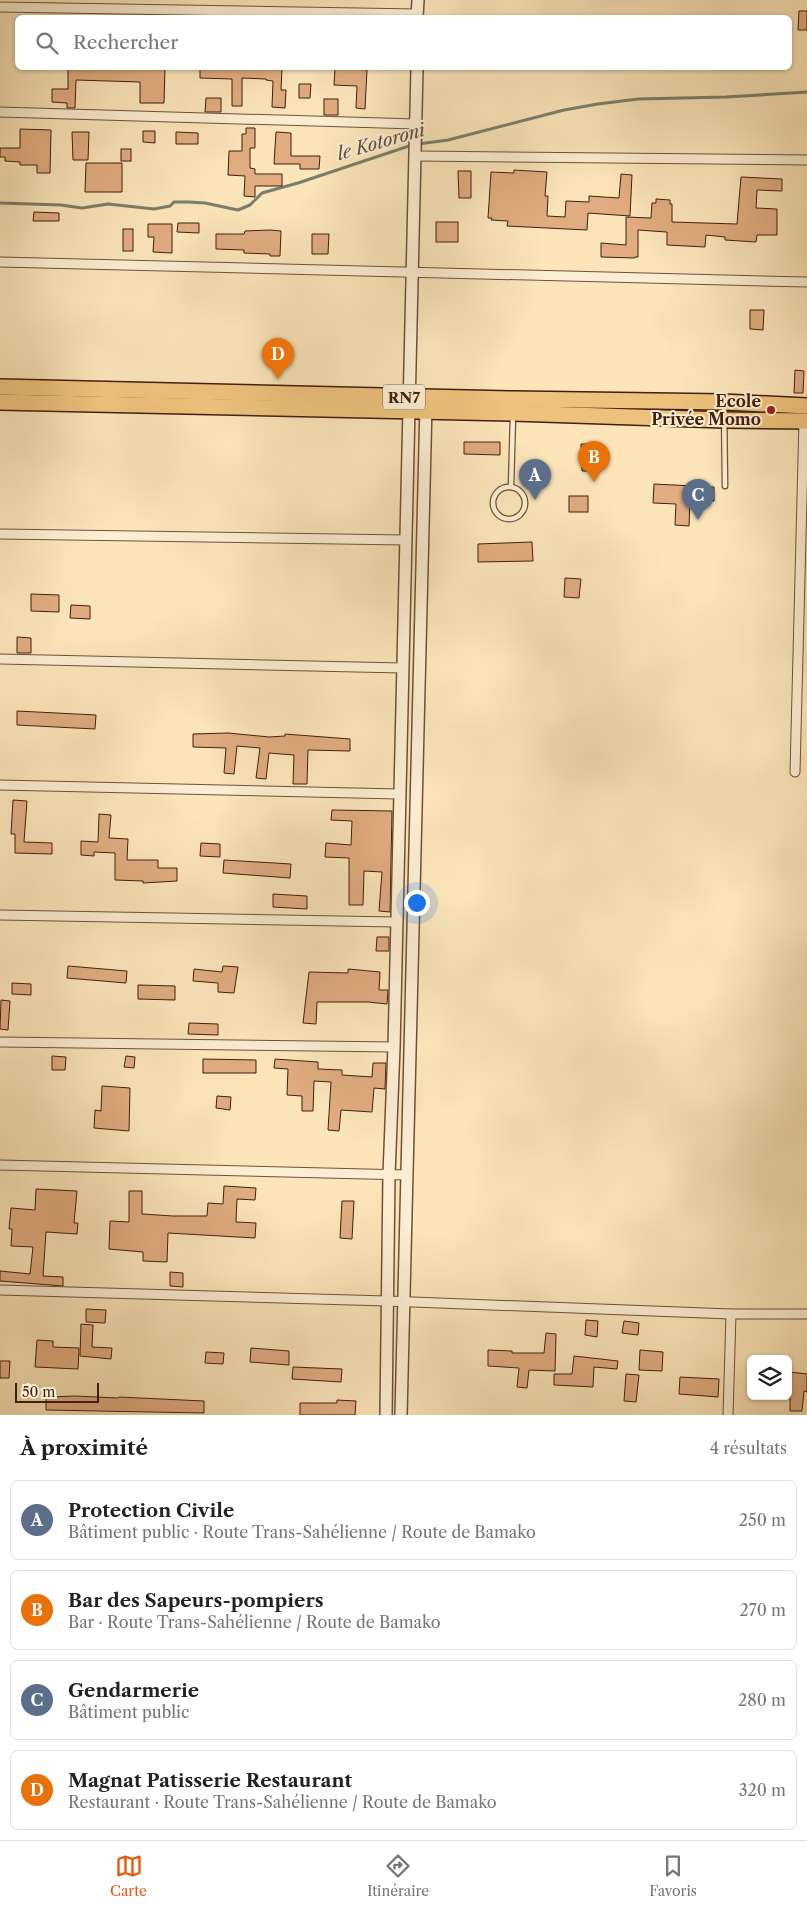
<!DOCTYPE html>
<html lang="fr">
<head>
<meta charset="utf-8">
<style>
	:root { --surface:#fff; --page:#f2f2f2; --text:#222; --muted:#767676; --line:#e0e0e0; --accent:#ea580c }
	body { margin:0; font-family:"Libre Caslon Text",serif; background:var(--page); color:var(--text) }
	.controls { position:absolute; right:15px; bottom:15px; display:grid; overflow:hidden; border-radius:8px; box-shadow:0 1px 4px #0004 }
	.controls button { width:45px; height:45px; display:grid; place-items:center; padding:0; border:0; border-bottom:1px solid var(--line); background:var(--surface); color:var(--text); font:25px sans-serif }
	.scale { position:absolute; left:15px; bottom:12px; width:84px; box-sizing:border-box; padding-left:5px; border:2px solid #411e0f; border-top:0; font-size:14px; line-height:18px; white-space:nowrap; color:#411e0f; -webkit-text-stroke:4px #fceed2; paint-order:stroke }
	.you { position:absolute; left:416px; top:902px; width:18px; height:18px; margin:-12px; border:4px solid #fff; border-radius:50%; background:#1a73e8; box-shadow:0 0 0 8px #1a73e833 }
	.badge { display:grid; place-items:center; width:32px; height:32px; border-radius:50%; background:var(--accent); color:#fff; font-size:16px; font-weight:700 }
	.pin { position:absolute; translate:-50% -41px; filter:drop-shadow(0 1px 2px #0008) }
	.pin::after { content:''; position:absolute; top:26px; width:18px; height:15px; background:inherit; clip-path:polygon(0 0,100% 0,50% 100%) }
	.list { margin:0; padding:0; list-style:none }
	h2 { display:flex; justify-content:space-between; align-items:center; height:65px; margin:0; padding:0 20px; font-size:21px }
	h2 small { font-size:16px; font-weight:400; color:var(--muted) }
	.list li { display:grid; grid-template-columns:32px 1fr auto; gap:15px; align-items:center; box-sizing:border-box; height:80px; margin:0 10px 10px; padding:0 10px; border:1px solid var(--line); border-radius:8px }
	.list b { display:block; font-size:19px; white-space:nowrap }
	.list p { margin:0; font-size:16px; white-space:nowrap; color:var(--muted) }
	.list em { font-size:16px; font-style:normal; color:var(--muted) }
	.icon { flex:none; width:28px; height:28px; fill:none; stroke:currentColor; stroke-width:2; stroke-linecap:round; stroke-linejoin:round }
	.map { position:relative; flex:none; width:807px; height:1415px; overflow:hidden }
	.search { position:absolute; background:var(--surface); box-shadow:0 1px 4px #0004; left:15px; right:15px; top:15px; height:55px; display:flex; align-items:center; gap:12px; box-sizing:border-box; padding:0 18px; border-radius:8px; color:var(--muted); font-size:19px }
	.sheet { height:425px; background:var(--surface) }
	nav { display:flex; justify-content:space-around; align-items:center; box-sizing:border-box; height:70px; border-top:1px solid var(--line); background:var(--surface); font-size:14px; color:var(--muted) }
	nav a { display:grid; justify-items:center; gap:2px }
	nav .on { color:var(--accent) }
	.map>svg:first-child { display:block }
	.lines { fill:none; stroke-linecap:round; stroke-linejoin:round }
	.stream { stroke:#797f6d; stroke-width:3 }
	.building { fill:#e0ac80; stroke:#411e0f }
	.service-casing { stroke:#70503a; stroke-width:7 }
	.minor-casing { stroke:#70503a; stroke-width:11 }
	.tertiary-casing { stroke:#70503a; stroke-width:14 }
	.trunk-casing { stroke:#411e0f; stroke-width:18 }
	.service { stroke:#fceed2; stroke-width:4.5 }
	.minor { stroke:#fceed2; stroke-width:9 }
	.tertiary { stroke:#fceed2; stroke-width:11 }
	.trunk { stroke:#eec27c; stroke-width:15 }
	.poi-dot { fill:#8f2418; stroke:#fceed2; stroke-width:2 }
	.labels { text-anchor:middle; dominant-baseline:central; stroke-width:4; stroke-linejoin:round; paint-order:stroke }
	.shield { fill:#fceed2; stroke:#795c4a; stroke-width:1 }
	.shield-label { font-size:15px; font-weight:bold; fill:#411e0f }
	.poi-label { font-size:16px; font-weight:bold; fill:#411e0f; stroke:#fceed2; text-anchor:end }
	.water-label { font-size:18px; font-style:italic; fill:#5d4e3e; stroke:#fceed2 }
</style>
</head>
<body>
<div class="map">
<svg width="807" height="1415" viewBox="0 0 807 1415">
	<rect width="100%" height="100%" fill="#fbe5b9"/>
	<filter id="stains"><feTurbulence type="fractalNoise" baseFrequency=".004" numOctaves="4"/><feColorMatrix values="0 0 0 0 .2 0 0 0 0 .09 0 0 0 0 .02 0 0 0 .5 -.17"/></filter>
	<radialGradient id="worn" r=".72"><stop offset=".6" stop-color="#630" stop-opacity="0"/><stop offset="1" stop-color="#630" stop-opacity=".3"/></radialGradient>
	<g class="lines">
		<!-- stream -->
		<g class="stream">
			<polyline points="418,144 448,140 564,110 598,104 638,99 726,97 807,92"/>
			<polyline points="0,203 61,205 82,208 108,204 154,209 170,206 174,202 189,202 205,203 238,210 250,205 262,193 298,183 412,145"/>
		</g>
	</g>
	<!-- building -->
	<g class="building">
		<polygon points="799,11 807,11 807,30 798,30"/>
		<polygon points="68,68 165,68 164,103 140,103 140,82 76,80 75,108 67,108 67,103 52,102 52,89 68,89"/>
		<polygon points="200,68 282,68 281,90 286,90 285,108 272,107 273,81 266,80 266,79 242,78 242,106 232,106 232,79 200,78"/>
		<polygon points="335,68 367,70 365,109 356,108 357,86 334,85"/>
		<polygon points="299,84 311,84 310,98 299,98"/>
		<polygon points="206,98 221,98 221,112 205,112"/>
		<rect x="324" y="99" width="14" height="16"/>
		<polygon points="246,128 255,128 255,148 250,148 250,168 255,169 255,174 282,174 282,186 255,186 255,197 244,196 245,176 228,175 229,151 242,151 242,134 246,134"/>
		<polygon points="20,129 51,130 50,173 37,173 37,165 20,165 20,162 5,161 5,157 0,157 0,148 20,148"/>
		<polygon points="143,131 155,131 155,143 143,142"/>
		<polygon points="72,132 89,132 88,160 73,160"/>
		<polygon points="176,132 198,133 198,144 176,144"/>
		<polygon points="276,132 291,133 291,156 320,156 319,169 300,169 300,164 274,164"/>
		<rect x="121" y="149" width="10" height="12"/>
		<polygon points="86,163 122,163 122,192 85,192"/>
		<polygon points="514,170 547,172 545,196 548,196 547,216 565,217 566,201 589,202 589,196 619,198 621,174 632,175 630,216 588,213 587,230 507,226 508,221 491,220 492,218 488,218 491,172 514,173"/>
		<polygon points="458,171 471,171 471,198 459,198"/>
		<polygon points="741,177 782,179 782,191 757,190 756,208 777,209 777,235 757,235 756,242 725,240 725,237 706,235 705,247 667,245 667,232 638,230 638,257 635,257 635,258 601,257 601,243 626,245 626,217 651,218 652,203 656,203 656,199 670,200 670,204 672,204 672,222 737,224"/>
		<polygon points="34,212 59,213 59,221 33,221"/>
		<rect x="436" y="222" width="22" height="20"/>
		<polygon points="178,223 199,223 199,233 177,232"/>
		<polygon points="148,224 172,224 172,253 153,252 154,237 148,237"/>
		<rect x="123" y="229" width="10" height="22"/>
		<polygon points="270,230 281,231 280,256 270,256 270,254 244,253 244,250 216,249 216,234 244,234 245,231"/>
		<polygon points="312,234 329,234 328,254 312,254"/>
		<polygon points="750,310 764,310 763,330 750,329"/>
		<polygon points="795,370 804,371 803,393 794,393"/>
		<polygon points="464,442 500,442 500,455 464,454"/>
		<polygon points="581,444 592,444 593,455 600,455 601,471 582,471"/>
		<polygon points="654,484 714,487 714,501 690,500 689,526 675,525 676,504 653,503"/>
		<rect x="569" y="496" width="19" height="16"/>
		<polygon points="532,542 533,561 478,562 478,544"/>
		<polygon points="565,578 581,579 579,598 564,597"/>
		<polygon points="31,594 59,595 59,612 31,611"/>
		<polygon points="71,605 90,606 90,619 70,618"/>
		<polygon points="17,637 31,638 31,653 17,653"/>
		<polygon points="17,711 96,715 95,729 17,725"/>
		<polygon points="228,733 269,737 285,736 285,734 350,739 350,751 308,750 307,784 293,784 294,755 269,753 266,779 256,778 260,748 237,746 234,774 224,773 226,748 193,747 193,734"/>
		<polygon points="13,800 27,801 24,842 52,843 52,854 15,853 15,834 11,834"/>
		<polygon points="332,810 392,811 390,912 379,911 382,872 364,871 363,905 349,905 349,858 325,857 326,843 351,845 352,821 331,820"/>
		<polygon points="99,814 111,815 109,838 128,839 127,860 158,860 158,868 177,868 177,881 143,883 143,881 115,880 115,853 94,852 94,856 81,855 81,841 98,842"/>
		<polygon points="201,843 220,844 220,857 200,856"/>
		<polygon points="224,860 291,864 290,878 223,873"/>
		<polygon points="273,894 307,896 307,909 273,907"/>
		<polygon points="377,937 389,937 389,951 376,951"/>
		<polygon points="68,966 127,971 126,983 67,978"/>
		<polygon points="223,966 238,967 234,993 218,992 218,983 193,981 194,969 222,972"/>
		<polygon points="348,969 380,972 379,990 388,990 387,1004 368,1002 317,1002 316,1024 303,1023 309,972 348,973"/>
		<polygon points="12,983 31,984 31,995 12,994"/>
		<polygon points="138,985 175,986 175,1000 138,999"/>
		<polygon points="1,1000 10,1001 8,1030 0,1029"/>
		<polygon points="189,1023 218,1024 218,1035 188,1034"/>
		<polygon points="52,1056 66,1057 65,1070 52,1070"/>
		<polygon points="126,1056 135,1057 134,1068 124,1067"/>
		<polygon points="203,1059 256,1060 256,1073 203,1073"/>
		<polygon points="275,1059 318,1062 318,1069 342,1070 342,1075 372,1077 373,1063 386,1063 385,1089 374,1088 372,1112 341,1110 339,1131 328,1130 331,1082 314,1081 313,1111 302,1111 302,1096 287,1095 288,1069 274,1068"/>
		<polygon points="102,1086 130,1088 129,1131 94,1128 95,1110 101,1111"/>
		<polygon points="217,1096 231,1097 230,1110 216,1108"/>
		<polygon points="224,1186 256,1188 255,1200 237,1199 236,1222 256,1223 255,1238 168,1233 167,1262 143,1261 143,1252 109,1249 110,1221 129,1222 129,1191 142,1191 142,1214 173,1216 207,1216 208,1203 223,1204"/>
		<polygon points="36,1189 77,1191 74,1223 78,1223 77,1234 46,1232 43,1276 63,1277 63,1286 0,1281 0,1271 30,1274 33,1247 11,1246 12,1229 9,1229 11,1208 35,1210"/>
		<polygon points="342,1201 354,1201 352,1239 340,1238"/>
		<polygon points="170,1272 183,1273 183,1287 170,1286"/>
		<polygon points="86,1309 106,1310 105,1323 86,1322"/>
		<polygon points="586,1320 598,1321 597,1337 585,1335"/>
		<polygon points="624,1321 639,1323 638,1335 622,1333"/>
		<polygon points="81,1324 93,1325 92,1347 112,1348 111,1359 80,1356"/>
		<polygon points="546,1333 556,1334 555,1371 529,1370 527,1388 517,1387 519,1368 488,1366 488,1350 512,1351 512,1353 544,1353"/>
		<polygon points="37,1340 53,1341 53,1347 79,1348 78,1369 35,1367"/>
		<polygon points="251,1348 289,1351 289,1365 250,1362"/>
		<polygon points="640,1350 663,1352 662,1371 639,1370"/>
		<polygon points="206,1352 224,1353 223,1364 205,1363"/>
		<polygon points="574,1356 618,1361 617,1369 594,1367 593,1387 554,1385 554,1374 572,1374"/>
		<polygon points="0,1361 10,1361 9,1378 0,1378"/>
		<polygon points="293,1367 342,1369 341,1382 292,1379"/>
		<polygon points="790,1372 807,1374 807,1392 804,1391 802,1411 790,1411"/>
		<polygon points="626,1374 639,1375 636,1402 624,1401"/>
		<polygon points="680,1377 719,1379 718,1397 679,1394"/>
		<polygon points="75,1396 118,1398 119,1397 204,1401 204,1413 46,1410 46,1397"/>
		<polygon points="337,1400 356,1401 355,1415 300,1415 300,1403 337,1403"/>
	</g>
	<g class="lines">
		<!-- service casing -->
		<g class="service-casing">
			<g id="service">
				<polyline points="724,405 725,486"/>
				<polyline points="511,487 513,416"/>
				<circle cx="509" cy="503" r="16"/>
			</g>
		</g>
		<!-- minor casing -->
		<g class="minor-casing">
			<g id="minor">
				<polyline points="0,7 417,14"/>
				<polyline points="0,112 416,124"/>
				<polyline points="415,156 807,160"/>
				<polyline points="0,262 807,282"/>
				<polyline points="0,534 405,540"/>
				<polyline points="0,659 402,668"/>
				<polyline points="795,772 804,420"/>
				<polyline points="0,785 399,794"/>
				<polyline points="0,915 396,922"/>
				<polyline points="0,1042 394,1047"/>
				<polyline points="0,1165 407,1175"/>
				<polyline points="0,1290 387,1301 731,1314 807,1314"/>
				<polyline points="728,1415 731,1314"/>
			</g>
		</g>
		<!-- tertiary casing -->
		<g class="tertiary-casing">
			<g id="tertiary">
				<polyline points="417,18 418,0"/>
				<polyline points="386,1415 389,1175 394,1047 417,68"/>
				<polyline points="401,1415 426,405"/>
			</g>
		</g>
		<!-- trunk casing -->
		<g class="trunk-casing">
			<g id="trunk">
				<polyline points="0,387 513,399 724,402 807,406"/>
				<polyline points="0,402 513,413 724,420 807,421"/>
			</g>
		</g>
		<!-- service -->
		<use href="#service" class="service"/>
		<!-- minor -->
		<use href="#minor" class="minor"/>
		<!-- tertiary -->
		<use href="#tertiary" class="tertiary"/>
		<!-- trunk -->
		<use href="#trunk" class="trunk"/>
	</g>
	<!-- markers -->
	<circle class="poi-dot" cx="771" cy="410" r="5"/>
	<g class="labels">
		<!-- shield labels -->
		<rect class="shield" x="383" y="384.5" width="42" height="25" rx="4"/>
		<g class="shield-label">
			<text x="404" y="397">RN7</text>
		</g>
		<!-- poi labels -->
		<g class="poi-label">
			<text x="761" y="401">Ecole<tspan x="761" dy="18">Privée Momo</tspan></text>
		</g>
		<!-- water labels -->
		<g class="water-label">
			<text transform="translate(381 142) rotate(-16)">le Kotoroni</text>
		</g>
	</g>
	<rect width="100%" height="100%" filter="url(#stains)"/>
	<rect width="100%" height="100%" fill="url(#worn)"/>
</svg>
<div class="controls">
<button><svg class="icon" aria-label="layers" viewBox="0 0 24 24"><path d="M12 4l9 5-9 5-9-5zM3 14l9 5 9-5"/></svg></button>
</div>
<div class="scale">50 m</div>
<div class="you"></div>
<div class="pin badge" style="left:535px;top:500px;background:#5c6f8a">A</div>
<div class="pin badge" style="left:594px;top:482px;background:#e8710a">B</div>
<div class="pin badge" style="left:698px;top:520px;background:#5c6f8a">C</div>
<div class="pin badge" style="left:278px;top:379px;background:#e8710a">D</div>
<div class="search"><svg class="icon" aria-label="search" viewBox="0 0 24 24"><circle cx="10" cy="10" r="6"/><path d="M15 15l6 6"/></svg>Rechercher</div>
</div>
<section class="sheet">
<h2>À proximité<small>4 résultats</small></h2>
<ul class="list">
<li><span class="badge" style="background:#5c6f8a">A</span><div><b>Protection Civile</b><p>Bâtiment public · Route Trans-Sahélienne / Route de Bamako</p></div><em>250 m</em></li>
<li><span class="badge" style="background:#e8710a">B</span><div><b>Bar des Sapeurs-pompiers</b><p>Bar · Route Trans-Sahélienne / Route de Bamako</p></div><em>270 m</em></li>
<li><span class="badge" style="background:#5c6f8a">C</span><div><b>Gendarmerie</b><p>Bâtiment public</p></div><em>280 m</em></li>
<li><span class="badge" style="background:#e8710a">D</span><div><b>Magnat Patisserie Restaurant</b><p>Restaurant · Route Trans-Sahélienne / Route de Bamako</p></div><em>320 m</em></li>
</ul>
</section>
<nav>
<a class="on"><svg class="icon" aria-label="map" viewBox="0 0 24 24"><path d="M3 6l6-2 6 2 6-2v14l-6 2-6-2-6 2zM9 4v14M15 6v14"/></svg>Carte</a>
<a><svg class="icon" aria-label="directions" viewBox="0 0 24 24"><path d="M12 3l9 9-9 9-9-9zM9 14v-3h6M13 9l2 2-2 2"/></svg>Itinéraire</a>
<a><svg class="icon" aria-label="saved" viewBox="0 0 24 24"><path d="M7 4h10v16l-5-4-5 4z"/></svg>Favoris</a>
</nav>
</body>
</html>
